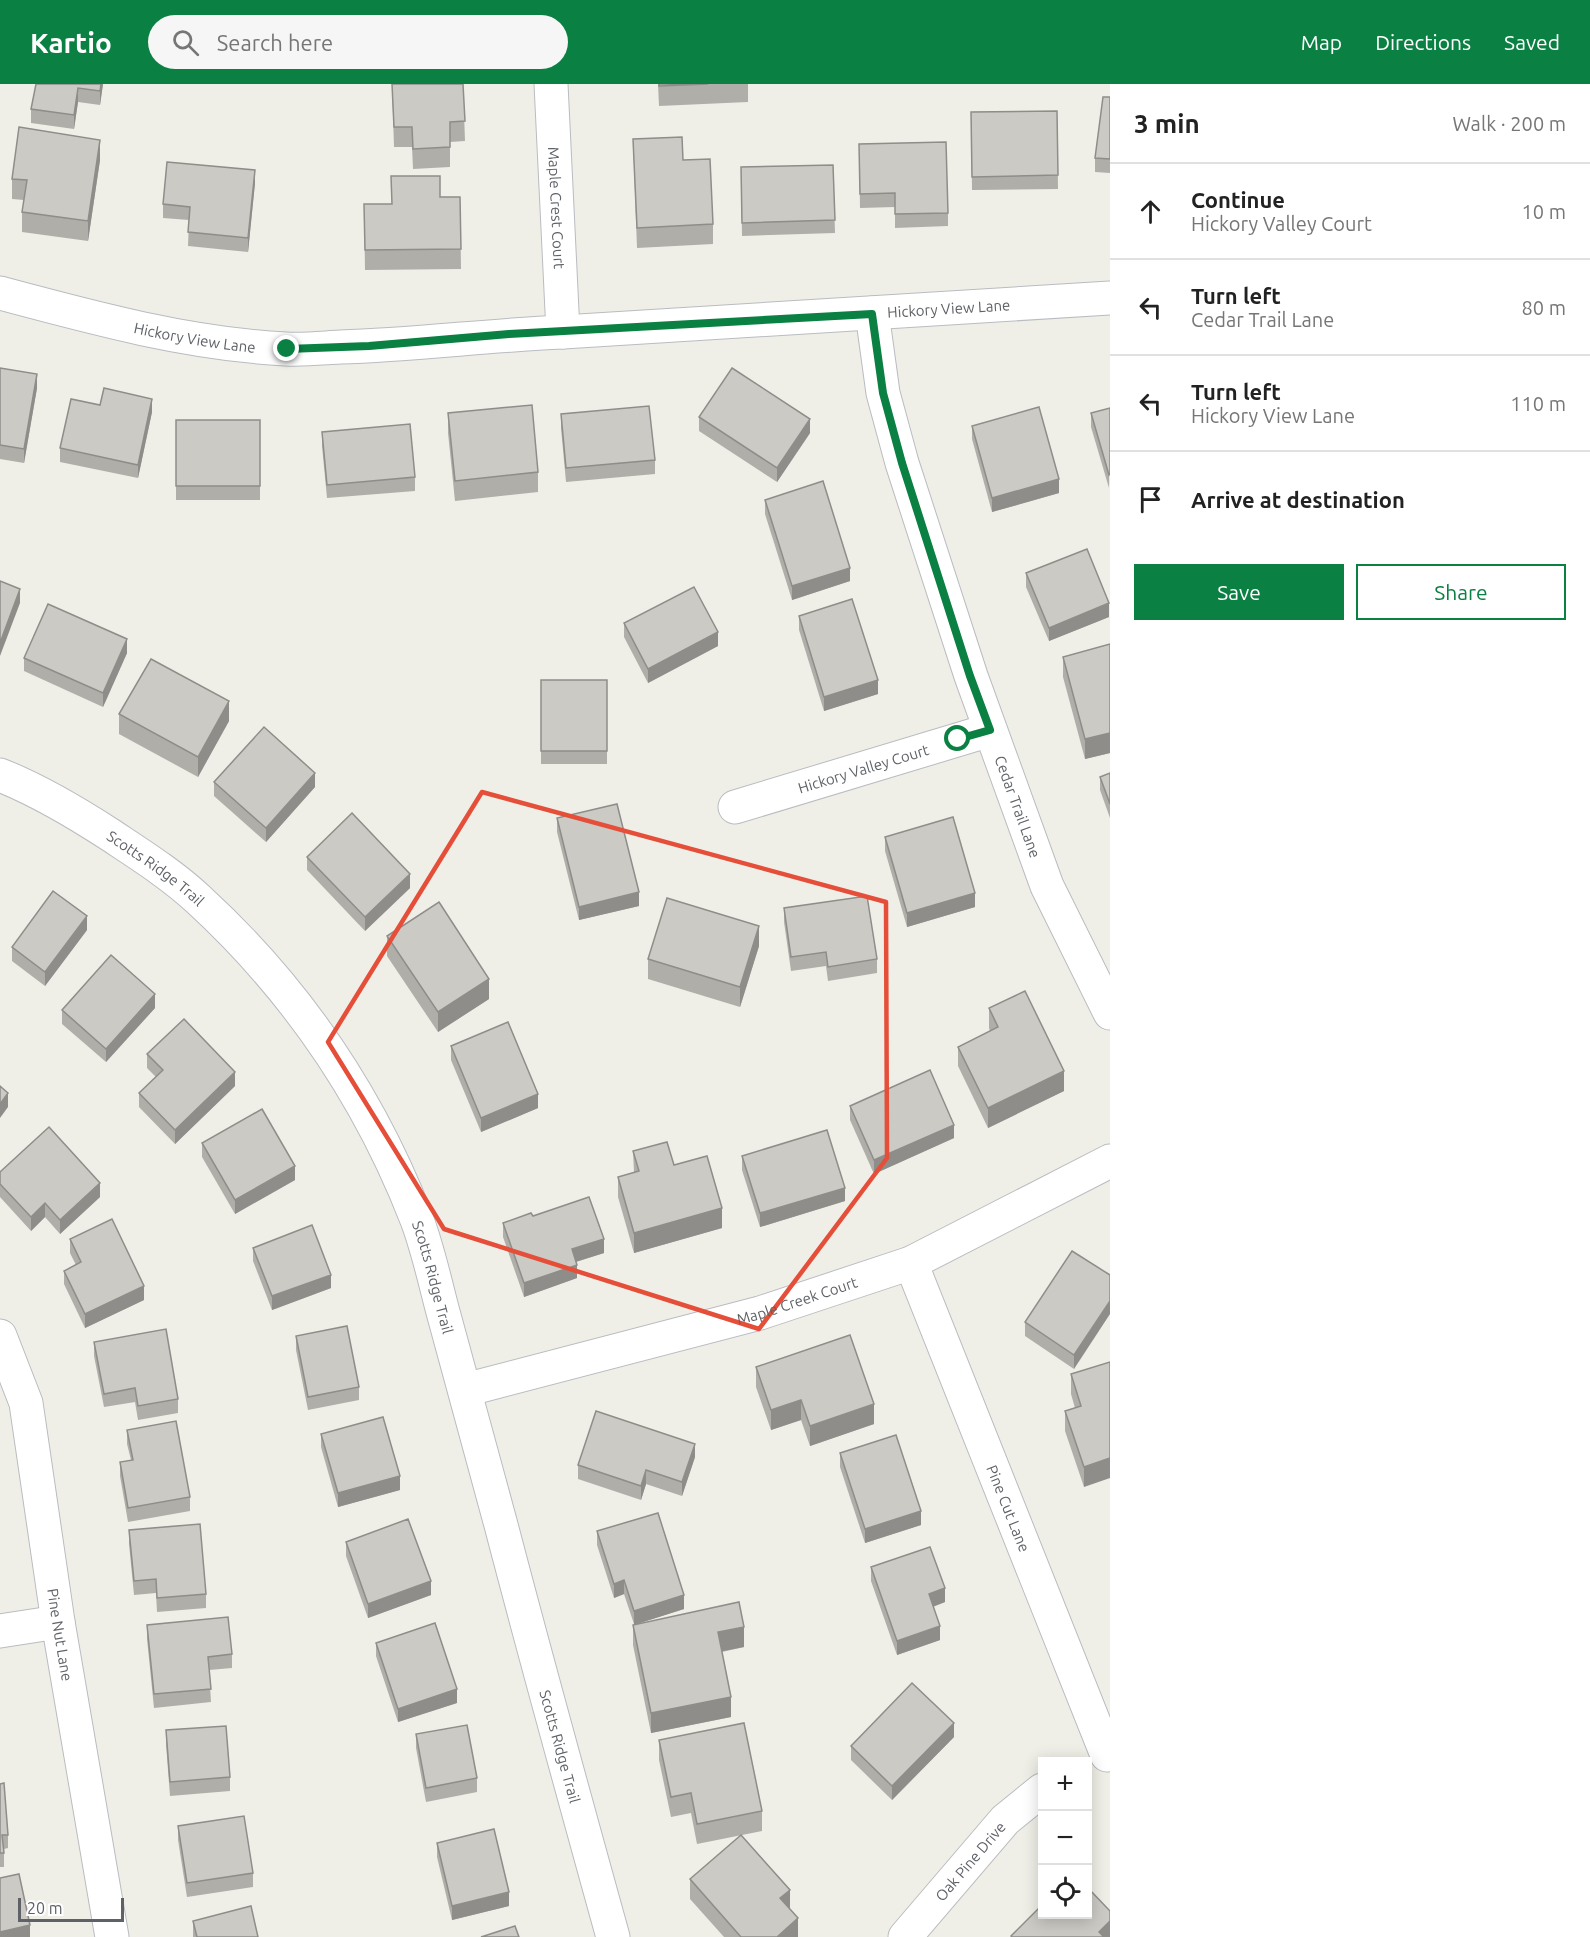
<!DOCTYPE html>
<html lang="en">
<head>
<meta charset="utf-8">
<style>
	:root { --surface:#fff; --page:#f6f6f6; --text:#222; --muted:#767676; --line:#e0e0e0; --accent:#0b8043 }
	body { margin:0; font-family:Ubuntu,sans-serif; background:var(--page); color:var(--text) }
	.controls { position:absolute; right:18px; bottom:18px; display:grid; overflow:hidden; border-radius:0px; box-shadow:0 3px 15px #0003 }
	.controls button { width:54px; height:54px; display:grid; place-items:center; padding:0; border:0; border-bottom:2px solid var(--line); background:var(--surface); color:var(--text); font:30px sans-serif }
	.scale { position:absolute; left:18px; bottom:15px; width:106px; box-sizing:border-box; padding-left:6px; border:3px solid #5e6267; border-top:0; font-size:16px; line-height:21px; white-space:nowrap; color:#5e6267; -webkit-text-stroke:4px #fff; paint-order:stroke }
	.stop { position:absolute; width:18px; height:18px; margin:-14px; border:4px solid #0b8043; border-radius:50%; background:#fff }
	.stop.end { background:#0b8043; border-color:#fff; box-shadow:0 2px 6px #0008 }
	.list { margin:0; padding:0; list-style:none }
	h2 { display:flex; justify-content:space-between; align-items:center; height:78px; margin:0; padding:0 24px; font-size:26px }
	h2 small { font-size:20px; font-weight:400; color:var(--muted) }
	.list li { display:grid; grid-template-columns:39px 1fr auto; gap:18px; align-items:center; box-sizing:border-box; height:96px; padding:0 24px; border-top:2px solid var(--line) }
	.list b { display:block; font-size:22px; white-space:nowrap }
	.list p { margin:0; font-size:20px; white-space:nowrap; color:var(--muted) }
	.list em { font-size:20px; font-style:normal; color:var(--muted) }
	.actions { display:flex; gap:12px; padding:18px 24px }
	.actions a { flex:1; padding:14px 0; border:2px solid var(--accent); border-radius:0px; text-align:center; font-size:21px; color:var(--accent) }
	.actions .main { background:var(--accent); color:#fff }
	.icon { flex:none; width:33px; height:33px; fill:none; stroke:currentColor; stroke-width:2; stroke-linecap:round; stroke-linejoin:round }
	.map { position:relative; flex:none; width:1110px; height:1853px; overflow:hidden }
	header { display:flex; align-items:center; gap:36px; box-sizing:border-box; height:84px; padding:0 30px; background:var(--accent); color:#fff }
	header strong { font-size:28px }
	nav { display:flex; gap:33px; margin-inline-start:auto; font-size:21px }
	.search { width:420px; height:54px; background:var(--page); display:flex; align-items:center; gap:15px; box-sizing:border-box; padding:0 21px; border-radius:33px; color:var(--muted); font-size:22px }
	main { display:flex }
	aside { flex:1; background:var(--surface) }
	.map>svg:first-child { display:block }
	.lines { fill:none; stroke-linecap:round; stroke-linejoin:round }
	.street-casing { stroke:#b9bcc0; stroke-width:35 }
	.street { stroke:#fff; stroke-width:33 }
	.wall { fill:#afaea9 }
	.shaded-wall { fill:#8f8d89 }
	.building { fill:#cccac4; stroke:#8f8d89; stroke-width:1.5 }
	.route { stroke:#0b8043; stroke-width:8 }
	.marked { fill:none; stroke:#e54e39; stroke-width:4.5; stroke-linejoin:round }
	.labels { text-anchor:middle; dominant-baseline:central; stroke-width:4.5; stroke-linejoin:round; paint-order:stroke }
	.street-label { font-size:15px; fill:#5e6267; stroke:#fff }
</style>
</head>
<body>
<header>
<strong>Kartio</strong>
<div class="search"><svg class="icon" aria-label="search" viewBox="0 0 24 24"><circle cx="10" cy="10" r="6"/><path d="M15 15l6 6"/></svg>Search here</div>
<nav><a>Map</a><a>Directions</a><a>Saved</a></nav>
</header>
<main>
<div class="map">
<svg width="1110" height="1853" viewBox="0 0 1110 1853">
	<rect width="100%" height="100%" fill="#f0efe7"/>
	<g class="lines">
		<!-- street casing -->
		<g class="street-casing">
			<g id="street">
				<path id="s1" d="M 551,0 L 563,248"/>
				<path id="s2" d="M 0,209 C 93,234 189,260 286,265 C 304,266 322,264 340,263 C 415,261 488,251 563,248 L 1110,214"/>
				<path id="s3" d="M 872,229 L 883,309 L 902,379 L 971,592 L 1047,802 L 1110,929"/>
				<path id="s4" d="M 0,691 C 38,706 75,728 109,750 C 139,770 171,790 198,815 C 296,905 369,1012 417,1136 C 428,1165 435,1198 443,1228 C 463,1299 482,1370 501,1441 C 537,1579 575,1716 613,1853"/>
				<path id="s5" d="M 735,723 L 990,646"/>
				<path id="s6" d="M 911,1179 L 1107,1671"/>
				<path id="s7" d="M 0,1252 L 26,1319 L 58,1538 L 112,1853"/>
				<path id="s8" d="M 465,1306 L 760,1229 L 911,1179 L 1110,1077"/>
				<polyline points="0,1547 58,1538"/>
				<path id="s9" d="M 905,1853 L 1005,1736 L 1042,1706"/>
			</g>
		</g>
		<!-- street -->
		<use href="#street" class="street"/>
	</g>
	<!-- wall -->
	<g class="wall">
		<polygon points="36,0 103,0 100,21 78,18 74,45 31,39 31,25"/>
		<polygon points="392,0 463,0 465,57 450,58 450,83 413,85 412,63 394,63"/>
		<polygon points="658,0 748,0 748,18 659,22"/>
		<polygon points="1110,13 1110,89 1095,88 1095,74"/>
		<polygon points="1057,27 1058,105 972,106 971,28"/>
		<polygon points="633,55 683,76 713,140 713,160 637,164"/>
		<polygon points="859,60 948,129 948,142 895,144 895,123 860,124"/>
		<polygon points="100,76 88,157 22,148 22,128 24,116 12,115 12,95"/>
		<polygon points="833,81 835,149 742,152 741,83"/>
		<polygon points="255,99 248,168 188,162 189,136 163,134 163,120"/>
		<polygon points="440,113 460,113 461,185 365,186 364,120 391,120"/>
		<polygon points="0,284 37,304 24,379 0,375"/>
		<polygon points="100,321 152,328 138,394 60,378 60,364"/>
		<polygon points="1110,324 1109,404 1091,343 1091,329"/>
		<polygon points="448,329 538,388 538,408 455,417 448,349"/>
		<polygon points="561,330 655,376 655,390 566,398 561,344"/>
		<polygon points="699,333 810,349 777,398 699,347"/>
		<rect x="176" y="336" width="84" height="80"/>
		<polygon points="972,342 1059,409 992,428 972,355"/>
		<polygon points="322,348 415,393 415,407 327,414 322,362"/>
		<polygon points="765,416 850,497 792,516 765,430"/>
		<polygon points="1026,489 1109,533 1049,557 1026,503"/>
		<polygon points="799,532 878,610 824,627 799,546"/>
		<polygon points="624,539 718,562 648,599 624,553"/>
		<polygon points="1110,560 1110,669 1085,675 1063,593 1063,573"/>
		<polygon points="127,569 103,623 24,587 24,574"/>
		<rect x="541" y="596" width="66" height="84"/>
		<polygon points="119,630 229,637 198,693 119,650"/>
		<polygon points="1110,689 1110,734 1100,706 1100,693"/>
		<polygon points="214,698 315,703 266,758 214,712"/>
		<polygon points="557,734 639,822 579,836 557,748"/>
		<polygon points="885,753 975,823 907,843 885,767"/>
		<polygon points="307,773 410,804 365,847 307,786"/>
		<polygon points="784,824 877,875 877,889 828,897 826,882 791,887 784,838"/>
		<polygon points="87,846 45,902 12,877 12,863"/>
		<polygon points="387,852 489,915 438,948 387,872"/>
		<polygon points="759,862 740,923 648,895 648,875"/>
		<polygon points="155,924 106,978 62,940 62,926"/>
		<polygon points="989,924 1064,1007 988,1044 958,982 958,963 990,947 989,944"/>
		<polygon points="451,962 538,1024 481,1048 451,976"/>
		<polygon points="147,970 235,1002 175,1060 139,1023 139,1009 156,993 147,984"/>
		<polygon points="850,1022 954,1054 874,1090 850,1036"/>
		<polygon points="202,1059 295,1096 235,1130 202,1073"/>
		<polygon points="633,1067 674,1081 722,1144 634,1169 618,1113 618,1093 634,1088"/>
		<polygon points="742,1072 845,1117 760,1143 742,1086"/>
		<polygon points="0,1088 100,1113 60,1150 45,1133 31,1147 0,1113"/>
		<polygon points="533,1132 604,1169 576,1178 577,1194 524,1213 503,1153 503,1139"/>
		<polygon points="70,1155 144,1216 85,1244 64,1200 64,1187 76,1181 70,1169"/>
		<polygon points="253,1164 331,1204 272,1226 253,1177"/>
		<polygon points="1110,1191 1074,1285 1025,1252 1025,1238"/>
		<polygon points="296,1252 359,1303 359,1316 308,1326 296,1266"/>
		<polygon points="94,1258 178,1315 178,1329 138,1336 135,1318 104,1323 94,1272"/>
		<polygon points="1110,1278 1084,1403 1065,1347 1065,1327 1075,1324 1071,1310 1071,1290"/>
		<polygon points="756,1283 874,1340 810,1362 801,1336 771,1346 756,1303"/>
		<polygon points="127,1346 190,1413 190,1427 128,1438 120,1392 120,1378 131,1376 127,1360"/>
		<polygon points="321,1350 400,1406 338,1423 321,1363"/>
		<polygon points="840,1369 921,1441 865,1459 840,1383"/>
		<polygon points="695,1373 682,1412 646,1400 641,1416 578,1395 578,1381"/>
		<polygon points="129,1446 206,1510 206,1524 157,1528 156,1509 134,1511 129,1460"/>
		<polygon points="597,1447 684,1525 636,1540 744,1563 722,1568 731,1633 651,1649 633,1561 633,1541 634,1540 624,1510 614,1514 597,1461"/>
		<polygon points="346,1458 431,1511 368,1534 346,1472"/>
		<polygon points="871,1483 945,1518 933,1523 940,1556 897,1571 871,1497"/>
		<polygon points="147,1541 232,1570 232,1584 209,1586 211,1618 154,1624 147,1555"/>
		<polygon points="376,1559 457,1619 398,1638 376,1572"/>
		<polygon points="166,1646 230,1693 230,1707 170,1712 166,1660"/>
		<polygon points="416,1650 477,1694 477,1708 426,1718 416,1664"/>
		<polygon points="954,1653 892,1716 851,1676 851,1662"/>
		<polygon points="659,1656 762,1727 762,1747 697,1760 691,1729 671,1733 659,1676"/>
		<polygon points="0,1700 8,1751 8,1764 4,1765 4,1783 0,1783"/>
		<polygon points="178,1742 253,1789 253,1803 187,1813 178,1756"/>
		<polygon points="437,1759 509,1822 452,1836 437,1773"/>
		<polygon points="690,1795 798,1853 724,1853 690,1815"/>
		<polygon points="193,1837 258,1853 193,1853"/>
	</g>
	<!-- shaded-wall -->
	<g class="shaded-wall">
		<polygon points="101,0 103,0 100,21 100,7"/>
		<polygon points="78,4 78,18 74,45 74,31"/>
		<polygon points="100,56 100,76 88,157 88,137"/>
		<polygon points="255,86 255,99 248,168 248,154"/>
		<polygon points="37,290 37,304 24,379 24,365"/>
		<polygon points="152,315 152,328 138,394 138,381"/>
		<polygon points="810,335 810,349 777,398 777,384"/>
		<polygon points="1059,395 1059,409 992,428 992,414"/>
		<polygon points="850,484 850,497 792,516 792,502"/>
		<polygon points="20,505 20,519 0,572 0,559"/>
		<polygon points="1109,519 1109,533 1049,557 1049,544"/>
		<polygon points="718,548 718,562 648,599 648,585"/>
		<polygon points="127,555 127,569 103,623 103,609"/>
		<polygon points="878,596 878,610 824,627 824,613"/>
		<polygon points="229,617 229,637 198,693 198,673"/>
		<polygon points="1110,649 1110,669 1085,675 1085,655"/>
		<polygon points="315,689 315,703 266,758 266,744"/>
		<polygon points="410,790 410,804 365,847 365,833"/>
		<polygon points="639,808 639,822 579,836 579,823"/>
		<polygon points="975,809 975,823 907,843 907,829"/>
		<polygon points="87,832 87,846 45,902 45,888"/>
		<polygon points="759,842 759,862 740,923 740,903"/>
		<polygon points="489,895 489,915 438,948 438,928"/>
		<polygon points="155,910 155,924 106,978 106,965"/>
		<polygon points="1064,987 1064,1007 988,1044 988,1024"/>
		<polygon points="235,988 235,1002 175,1060 175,1046"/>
		<polygon points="8,1009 8,1023 0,1034 0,1020"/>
		<polygon points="538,1010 538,1024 481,1048 481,1034"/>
		<polygon points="954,1041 954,1054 874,1090 874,1076"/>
		<polygon points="295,1082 295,1096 235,1130 235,1116"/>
		<polygon points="100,1099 100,1113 60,1150 60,1136"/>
		<polygon points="845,1104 845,1117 760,1143 760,1129"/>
		<polygon points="45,1119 45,1133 31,1147 31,1133"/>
		<polygon points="722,1124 722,1144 634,1169 634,1149"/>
		<polygon points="604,1155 604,1169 572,1179 572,1165"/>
		<polygon points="577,1181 577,1194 524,1213 524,1199"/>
		<polygon points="331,1191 331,1204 272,1226 272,1212"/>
		<polygon points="144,1202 144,1216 85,1244 85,1230"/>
		<polygon points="1110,1217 1110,1230 1074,1285 1074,1271"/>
		<polygon points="801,1316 801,1336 771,1346 771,1326"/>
		<polygon points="874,1320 874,1340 810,1362 810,1342"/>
		<polygon points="695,1360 695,1373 682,1412 682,1398"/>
		<polygon points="1110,1374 1110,1394 1084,1403 1084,1383"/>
		<polygon points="646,1386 646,1400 641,1416 641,1402"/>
		<polygon points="400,1392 400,1406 338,1423 338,1409"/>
		<polygon points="921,1427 921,1441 865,1459 865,1445"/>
		<polygon points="624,1496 624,1510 614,1514 614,1500"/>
		<polygon points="431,1497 431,1511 368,1534 368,1520"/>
		<polygon points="945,1504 945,1518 929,1524 929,1510"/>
		<polygon points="684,1511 684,1525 634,1541 634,1527"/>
		<polygon points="940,1542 940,1556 897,1571 897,1557"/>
		<polygon points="744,1543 744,1563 718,1568 718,1548"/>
		<polygon points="457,1605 457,1619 398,1638 398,1625"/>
		<polygon points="731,1613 731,1633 651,1649 651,1629"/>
		<polygon points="954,1639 954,1653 892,1716 892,1702"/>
		<polygon points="790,1806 790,1826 780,1814"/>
		<polygon points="509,1808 509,1822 452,1836 452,1822"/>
		<polygon points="798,1834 798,1853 777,1853"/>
		<polygon points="1110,1837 1110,1853 1099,1853 1099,1848"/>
		<polygon points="30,1841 30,1853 0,1853 0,1848"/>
	</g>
	<!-- building -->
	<g class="building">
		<polygon points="36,0 101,0 100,7 78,4 74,31 31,25"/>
		<polygon points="392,0 463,0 465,37 450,38 450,63 413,65 412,43 394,43"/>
		<polygon points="659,0 708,0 659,2"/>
		<polygon points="1103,13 1110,13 1110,75 1095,74"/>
		<polygon points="1057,27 1058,91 972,93 971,28"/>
		<polygon points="19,43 100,56 88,137 22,128 27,96 12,95"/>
		<polygon points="682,53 683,76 710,75 713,140 637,144 633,55"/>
		<polygon points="946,58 948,129 895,130 895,109 860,110 859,60"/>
		<polygon points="167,78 255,86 248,154 188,148 190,123 163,120"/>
		<polygon points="833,81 835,136 742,139 741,83"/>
		<polygon points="391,92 440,92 440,113 460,113 461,165 365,166 364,120 392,120"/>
		<polygon points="0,284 37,290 24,365 0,361"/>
		<polygon points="732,284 810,335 777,384 699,333"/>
		<polygon points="104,304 152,315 138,381 60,364 71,315 100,321"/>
		<polygon points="532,321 538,388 455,397 448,329"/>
		<polygon points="649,322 655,376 566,384 561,330"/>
		<polygon points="1039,323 1059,395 992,414 972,342"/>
		<polygon points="1110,324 1110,390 1109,391 1091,329"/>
		<rect x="176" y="336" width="84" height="66"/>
		<polygon points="410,340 415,393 327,401 322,348"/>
		<polygon points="823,397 850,484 792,502 765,416"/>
		<polygon points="1087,465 1109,519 1049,544 1026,489"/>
		<polygon points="0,497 20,505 0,559"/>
		<polygon points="694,503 718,548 648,585 624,539"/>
		<polygon points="852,515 878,596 824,613 799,532"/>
		<polygon points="48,520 127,555 103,609 24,574"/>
		<polygon points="1110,560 1110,649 1085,655 1063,573"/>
		<polygon points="151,575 229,617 198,673 119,630"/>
		<rect x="541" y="596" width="66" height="71"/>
		<polygon points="264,643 315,689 266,744 214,698"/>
		<polygon points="1110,689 1110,720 1100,693"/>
		<polygon points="617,720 639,808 579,823 557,734"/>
		<polygon points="352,729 410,790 365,833 307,773"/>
		<polygon points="953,733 975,809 907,829 885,753"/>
		<polygon points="53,807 87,832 45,888 12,863"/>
		<polygon points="867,812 877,875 828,883 826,868 791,873 784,824"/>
		<polygon points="667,814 759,842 740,903 648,875"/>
		<polygon points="439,818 489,895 438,928 387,852"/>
		<polygon points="111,871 155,910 106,965 62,926"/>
		<polygon points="1025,907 1064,987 988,1024 958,963 998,943 989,924"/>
		<polygon points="184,935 235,988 175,1046 139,1009 163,986 147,970"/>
		<polygon points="508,938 538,1010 481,1034 451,962"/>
		<polygon points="930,986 954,1041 874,1076 850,1022"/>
		<polygon points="0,1002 8,1009 0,1020"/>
		<polygon points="262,1025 295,1082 235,1116 202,1059"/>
		<polygon points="49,1043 100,1099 60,1136 45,1119 31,1133 0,1100 0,1088"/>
		<polygon points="827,1046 845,1104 760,1129 742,1072"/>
		<polygon points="667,1058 674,1081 707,1072 722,1124 634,1149 618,1093 639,1087 633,1067"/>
		<polygon points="589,1113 604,1155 572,1165 577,1181 524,1199 503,1139 531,1129 533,1132"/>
		<polygon points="112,1135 144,1202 85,1230 64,1187 81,1178 70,1155"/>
		<polygon points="312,1141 331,1191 272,1212 253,1164"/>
		<polygon points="1072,1167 1110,1191 1110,1217 1074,1271 1025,1238"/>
		<polygon points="347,1242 359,1303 308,1313 296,1252"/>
		<polygon points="166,1245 178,1315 138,1322 135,1304 104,1310 94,1258"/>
		<polygon points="850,1251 874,1320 810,1342 801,1316 771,1326 756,1283"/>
		<polygon points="1110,1278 1110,1374 1084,1383 1065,1327 1081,1322 1071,1290"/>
		<polygon points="596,1327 695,1360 682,1398 646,1386 641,1402 578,1381"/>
		<polygon points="383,1333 400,1392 338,1409 321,1350"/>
		<polygon points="176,1337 190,1413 128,1424 120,1378 133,1376 127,1346"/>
		<polygon points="896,1351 921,1427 865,1445 840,1369"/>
		<polygon points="658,1429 684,1511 634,1527 624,1496 614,1500 597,1447"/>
		<polygon points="408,1435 431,1497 368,1520 346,1458"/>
		<polygon points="200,1440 206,1510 157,1514 156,1495 134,1497 129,1446"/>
		<polygon points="930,1463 945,1504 929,1510 940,1542 897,1557 871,1483"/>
		<polygon points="739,1518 744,1543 718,1548 731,1613 651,1629 633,1541"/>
		<polygon points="228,1533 232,1570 208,1573 211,1605 154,1610 147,1541"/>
		<polygon points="435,1539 457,1605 398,1625 376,1559"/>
		<polygon points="912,1599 954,1639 892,1702 851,1662"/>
		<polygon points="744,1639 762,1727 697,1740 691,1709 671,1713 659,1656"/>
		<polygon points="467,1641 477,1694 426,1704 416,1650"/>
		<polygon points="226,1642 230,1693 170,1698 166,1646"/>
		<polygon points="4,1699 8,1751 2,1751 4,1769 0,1769 0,1700"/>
		<polygon points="244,1732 253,1789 187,1799 178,1742"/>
		<polygon points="494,1745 509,1808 452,1822 437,1759"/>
		<polygon points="741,1751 790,1806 780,1814 798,1834 777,1853 741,1853 690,1795"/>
		<polygon points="19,1790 30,1841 0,1848 0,1794"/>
		<polygon points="1088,1804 1110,1827 1110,1837 1099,1848 1104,1853 1012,1853 1011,1852 1042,1821 1042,1830 1088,1830"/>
		<polygon points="251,1822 258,1853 197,1853 193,1837"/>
		<polygon points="515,1842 519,1853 481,1853"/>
	</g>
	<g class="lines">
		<!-- route -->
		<polyline class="route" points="287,265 369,262 509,250 872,230 883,309 902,379 970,592 990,646 958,655"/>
	</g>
	<!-- marked area -->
	<path class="marked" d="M 482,708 L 886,818 L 887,1074 L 759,1245 L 444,1145 L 328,958 Z"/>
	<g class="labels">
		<!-- street labels -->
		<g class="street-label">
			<text stroke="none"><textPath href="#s1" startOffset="124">Maple Crest Court</textPath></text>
			<text stroke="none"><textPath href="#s2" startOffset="956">Hickory View Lane</textPath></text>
			<text stroke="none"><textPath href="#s2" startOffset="200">Hickory View Lane</textPath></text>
			<text stroke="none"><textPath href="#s5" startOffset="134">Hickory Valley Court</textPath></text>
			<text stroke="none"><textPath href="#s3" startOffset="516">Cedar Trail Lane</textPath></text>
			<text stroke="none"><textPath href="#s4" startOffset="182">Scotts Ridge Trail</textPath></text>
			<text stroke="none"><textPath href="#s4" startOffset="686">Scotts Ridge Trail</textPath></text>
			<text stroke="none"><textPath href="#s8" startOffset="344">Maple Creek Court</textPath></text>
			<text stroke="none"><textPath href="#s6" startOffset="264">Pine Cut Lane</textPath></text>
			<text stroke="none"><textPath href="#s7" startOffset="306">Pine Nut Lane</textPath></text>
			<text stroke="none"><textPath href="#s4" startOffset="1172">Scotts Ridge Trail</textPath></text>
			<text stroke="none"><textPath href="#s9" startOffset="100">Oak Pine Drive</textPath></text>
		</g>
	</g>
</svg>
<div class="controls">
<button>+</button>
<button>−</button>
<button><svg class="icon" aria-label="locate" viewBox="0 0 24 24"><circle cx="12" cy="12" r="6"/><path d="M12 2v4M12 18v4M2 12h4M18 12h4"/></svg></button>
</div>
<div class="scale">20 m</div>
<div class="stop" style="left:958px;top:655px"></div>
<div class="stop end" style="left:287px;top:265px"></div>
</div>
<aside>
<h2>3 min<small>Walk · 200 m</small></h2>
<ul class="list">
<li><svg class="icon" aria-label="ahead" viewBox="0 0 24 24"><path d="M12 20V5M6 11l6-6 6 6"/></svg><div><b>Continue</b><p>Hickory Valley Court</p></div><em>10 m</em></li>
<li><svg class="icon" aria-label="left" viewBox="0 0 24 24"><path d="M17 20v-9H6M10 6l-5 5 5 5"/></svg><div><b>Turn left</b><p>Cedar Trail Lane</p></div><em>80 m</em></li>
<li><svg class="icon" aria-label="left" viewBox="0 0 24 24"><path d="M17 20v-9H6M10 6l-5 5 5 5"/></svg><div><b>Turn left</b><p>Hickory View Lane</p></div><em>110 m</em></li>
<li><svg class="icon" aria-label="arrive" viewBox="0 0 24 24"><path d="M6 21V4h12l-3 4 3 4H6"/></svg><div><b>Arrive at destination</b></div></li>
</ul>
<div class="actions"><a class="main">Save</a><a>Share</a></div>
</aside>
</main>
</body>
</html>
